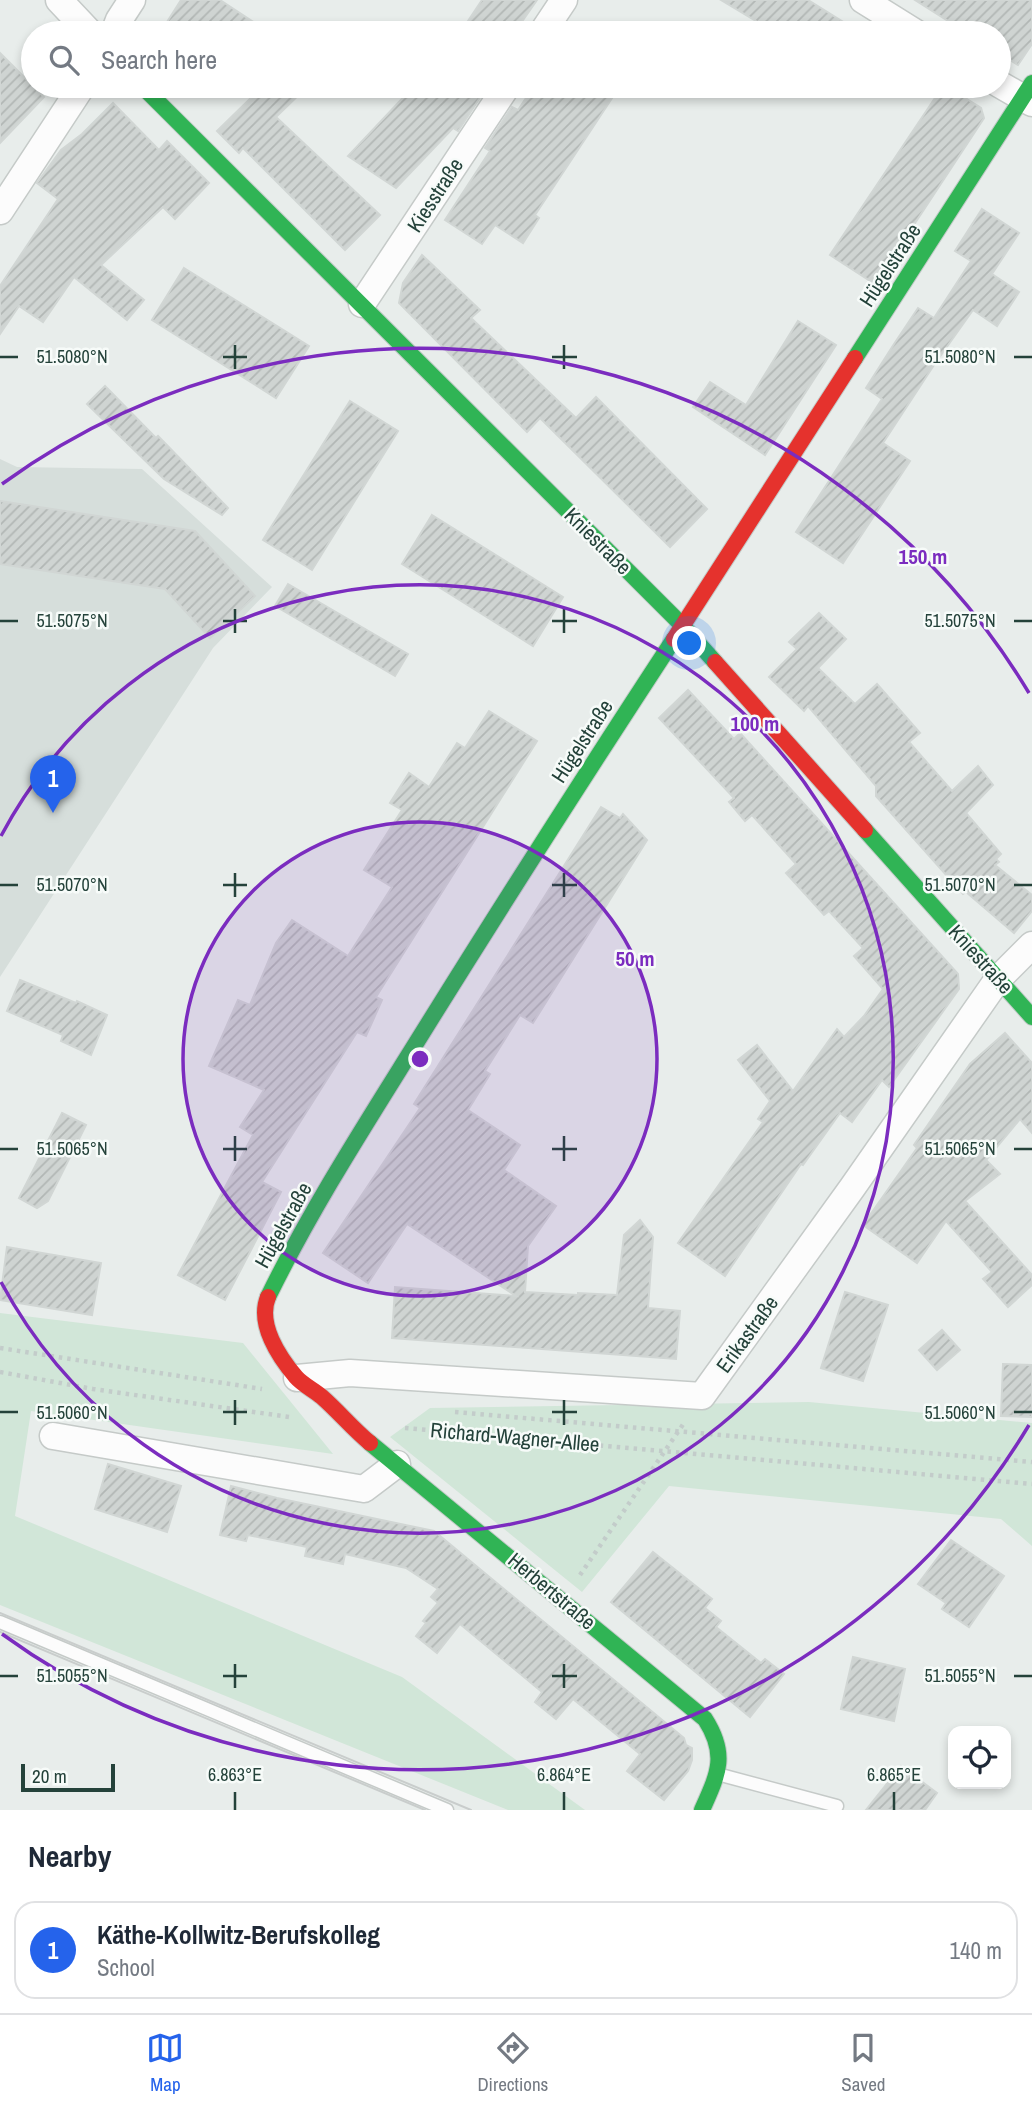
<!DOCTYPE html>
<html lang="en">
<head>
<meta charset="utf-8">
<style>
	:root { --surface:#fff; --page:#f2f2f3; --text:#1f2937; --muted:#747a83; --line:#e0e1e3; --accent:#2563eb }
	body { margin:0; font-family:"Archivo Narrow",sans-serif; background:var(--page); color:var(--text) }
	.controls { position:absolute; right:21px; bottom:21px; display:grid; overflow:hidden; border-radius:14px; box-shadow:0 4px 10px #0003 }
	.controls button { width:63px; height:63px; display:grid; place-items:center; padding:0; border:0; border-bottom:2px solid var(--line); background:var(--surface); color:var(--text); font:35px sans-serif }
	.scale { position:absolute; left:21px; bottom:18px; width:94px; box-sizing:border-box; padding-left:7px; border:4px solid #24423a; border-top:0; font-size:19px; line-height:24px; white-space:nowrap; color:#24423a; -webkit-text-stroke:5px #f7fbf9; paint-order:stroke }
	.you { position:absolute; left:690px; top:644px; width:24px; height:24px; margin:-18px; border:5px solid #fff; border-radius:50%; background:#1a73e8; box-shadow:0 0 0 10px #1a73e833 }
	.badge { display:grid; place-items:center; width:46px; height:46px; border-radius:50%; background:var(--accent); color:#fff; font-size:23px; font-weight:700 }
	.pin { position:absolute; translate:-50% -58px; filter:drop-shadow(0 2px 4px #0008) }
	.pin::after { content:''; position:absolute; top:37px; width:24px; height:21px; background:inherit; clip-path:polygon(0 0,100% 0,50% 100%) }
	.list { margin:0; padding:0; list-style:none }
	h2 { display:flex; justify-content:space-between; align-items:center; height:91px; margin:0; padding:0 28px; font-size:30px }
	h2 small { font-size:23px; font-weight:400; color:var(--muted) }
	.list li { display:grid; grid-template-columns:46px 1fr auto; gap:21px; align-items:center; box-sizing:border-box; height:98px; margin:0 14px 14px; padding:0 14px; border:2px solid var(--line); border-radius:21px }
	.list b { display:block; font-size:26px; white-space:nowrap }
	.list p { margin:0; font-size:23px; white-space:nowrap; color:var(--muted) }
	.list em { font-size:23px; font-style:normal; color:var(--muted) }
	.icon { flex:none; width:38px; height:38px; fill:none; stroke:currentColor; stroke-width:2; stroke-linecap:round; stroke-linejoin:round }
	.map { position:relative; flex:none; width:1032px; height:1810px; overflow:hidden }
	.search { position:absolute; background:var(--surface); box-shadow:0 4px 10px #0003; left:21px; right:21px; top:21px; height:77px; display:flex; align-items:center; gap:18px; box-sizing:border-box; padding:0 24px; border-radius:38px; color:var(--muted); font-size:26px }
	.sheet { height:203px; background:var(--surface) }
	nav { display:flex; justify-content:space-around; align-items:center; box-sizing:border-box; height:98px; border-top:2px solid var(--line); background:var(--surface); font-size:19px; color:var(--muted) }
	nav a { display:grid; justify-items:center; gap:4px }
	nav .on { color:var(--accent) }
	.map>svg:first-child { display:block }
	.built { fill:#d6dedb }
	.grass { fill:#d1e6d8 }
	.building { fill:url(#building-hatch); stroke:#d1d6d4; stroke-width:2 }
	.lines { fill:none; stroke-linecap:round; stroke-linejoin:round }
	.lane-casing { stroke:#c5cac8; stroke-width:15 }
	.street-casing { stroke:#c5cac8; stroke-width:29 }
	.fast-casing { stroke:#c3cbc8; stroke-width:18 }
	.jam-casing { stroke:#c3cbc8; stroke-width:18 }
	.path { stroke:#c3ccca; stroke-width:4.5; stroke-dasharray:3.5 5; stroke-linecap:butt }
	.lane { stroke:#fcfcfc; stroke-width:12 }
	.street { stroke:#fcfcfc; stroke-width:26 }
	.fast { stroke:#30b455; stroke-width:16 }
	.jam { stroke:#e5322d; stroke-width:16 }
	.tram { stroke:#c9cdcc; stroke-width:2 }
	.ticks { fill:none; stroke:#24423a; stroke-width:2.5 }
	.ring { fill:none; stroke:#7b2cbf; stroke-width:3.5 }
	.labels { text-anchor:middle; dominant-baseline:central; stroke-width:5; stroke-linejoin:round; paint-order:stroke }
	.street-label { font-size:21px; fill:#24423a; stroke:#f7fbf9 }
	.ticks-label { font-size:18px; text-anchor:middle; fill:#24423a; stroke:#f7fbf9; stroke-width:5; stroke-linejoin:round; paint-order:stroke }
	.centre { fill:#7b2cbf; stroke:#f7fbf9; stroke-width:3.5 }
	.ring-label { font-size:21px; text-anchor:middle; font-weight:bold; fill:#7b2cbf; stroke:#f7fbf9; stroke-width:5; stroke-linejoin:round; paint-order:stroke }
</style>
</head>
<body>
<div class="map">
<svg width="1032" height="1810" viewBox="0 0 1032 1810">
	<defs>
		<pattern id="building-hatch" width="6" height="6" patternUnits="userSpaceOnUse" patternTransform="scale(1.75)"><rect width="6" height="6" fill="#cfd4d2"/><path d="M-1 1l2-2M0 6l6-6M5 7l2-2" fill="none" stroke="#b2b7b5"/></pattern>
	</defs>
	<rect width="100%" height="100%" fill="#e8edeb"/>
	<!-- built -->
	<polygon class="built" points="0,459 17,467 142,469 272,587 213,648 0,977"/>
	<!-- grass -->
	<g class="grass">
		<polygon points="0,1313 243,1343 333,1454 31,1411 15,1516 402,1677 585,1810 508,1810 0,1605"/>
		<polygon points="809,1402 1032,1423 1032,1546 1001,1519 669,1486 582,1592 390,1437 430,1408"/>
	</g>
	<!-- building -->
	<g class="building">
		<polygon points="181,0 220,0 270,33 160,33"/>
		<polygon points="482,0 537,0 514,33 460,33"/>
		<polygon points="721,0 808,0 861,33 776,33"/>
		<polygon points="915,0 1032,0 1032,44 1018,65 999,53 999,33 967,33"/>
		<polygon points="0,53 44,97 0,143"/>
		<polygon points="263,86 308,86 276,117 380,215 345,250 243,148 239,153 217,131"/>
		<polygon points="414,86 479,86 485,90 458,131 453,128 396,188 348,156"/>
		<polygon points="534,86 620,86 535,215 539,218 523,243 495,225 482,244 445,220 490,151 485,148 512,107 518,110"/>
		<polygon points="943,86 946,86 981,108 984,118 875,284 830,255"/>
		<polygon points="113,103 159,150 167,141 209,183 175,219 163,207 101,265 144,300 127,320 74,277 43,322 19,306 0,334 0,286 58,199 37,183 61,150 82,134"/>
		<polygon points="982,209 1019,233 992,274 1019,292 997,326 973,310 934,365 883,443 910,461 843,563 796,532 882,399 866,388 894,344 918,308 934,318 971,261 955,251"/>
		<polygon points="422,255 480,310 471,318 576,418 596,397 707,509 670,547 540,418 527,432 399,303 403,283"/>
		<polygon points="184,268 309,346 276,398 152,320"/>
		<polygon points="798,321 836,345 765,455 693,407 710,382 746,405"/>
		<polygon points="105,386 156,438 158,436 228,508 222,515 164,479 87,404"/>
		<polygon points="350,401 398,431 312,570 263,540"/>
		<polygon points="0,501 195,531 255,596 210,638 165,589 0,564"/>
		<polygon points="432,515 563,597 533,646 402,564"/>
		<polygon points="288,584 408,654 395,676 275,606"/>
		<polygon points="819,613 846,639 818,668 855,704 877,684 920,733 909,742 952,791 978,766 993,785 966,813 1001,854 996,859 999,862 995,865 1032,895 1032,911 1014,933 966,892 963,894 876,796 876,786 808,706 804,711 769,677 797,649 789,642"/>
		<polygon points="688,690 734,739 740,733 958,974 959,989 889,1087 882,1080 852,1122 840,1113 803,1165 801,1164 725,1276 678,1243 763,1122 758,1119 770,1101 738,1060 757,1045 793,1091 837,1029 844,1037 864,1016 883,989 854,956 863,948 829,911 824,915 786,873 796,864 752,815 745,821 729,802 734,798 659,718"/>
		<polygon points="489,711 537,741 376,997 382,1000 366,1036 357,1032 262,1182 281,1192 225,1300 178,1275 253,1135 240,1127 264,1090 209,1066 238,1000 250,1005 276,943 292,920 348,956 392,887 364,870 402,810 390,803 409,773 429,787 457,743 465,748"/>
		<polygon points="601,807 620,818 623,814 647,840 533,1023 520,1015 485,1071 490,1074 468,1110 520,1145 504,1170 556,1206 528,1246 525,1292 578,1295 578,1293 617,1295 624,1235 640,1220 653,1237 648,1308 680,1311 676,1359 392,1338 395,1287 516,1296 407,1224 368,1283 323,1253 420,1108 414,1104"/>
		<polygon points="20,980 76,1003 77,1001 107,1015 91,1055 61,1041 63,1035 7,1011"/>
		<polygon points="1005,1033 1032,1063 1032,1133 1020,1119 986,1160 1000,1174 965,1201 1032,1275 1032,1285 1008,1307 983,1279 992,1272 946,1221 917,1263 863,1225 917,1148 914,1145 970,1064"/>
		<polygon points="62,1113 86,1125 48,1201 37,1208 19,1198"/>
		<polygon points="7,1247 101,1263 92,1315 0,1300"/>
		<polygon points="845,1292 888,1305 863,1381 821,1368"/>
		<polygon points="942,1330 960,1350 937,1370 919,1350"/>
		<polygon points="1003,1364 1032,1365 1032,1417 1001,1416"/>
		<polygon points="108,1464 181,1486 167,1532 95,1509"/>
		<polygon points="231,1486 277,1498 434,1531 684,1738 686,1745 692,1748 692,1760 688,1771 664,1800 627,1771 640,1754 573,1699 556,1719 535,1702 542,1692 460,1624 437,1653 416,1636 426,1623 423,1621 438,1603 431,1597 438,1589 406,1568 345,1554 343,1564 305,1556 307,1547 248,1535 246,1541 220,1535"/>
		<polygon points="951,1540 1004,1576 969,1627 942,1609 946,1603 918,1584"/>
		<polygon points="653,1552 712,1599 705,1608 721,1621 716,1627 761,1663 765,1659 784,1674 750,1717 611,1602"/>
		<polygon points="853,1657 905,1669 894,1721 841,1709"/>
		<polygon points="901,1766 937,1793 925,1810 866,1810"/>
	</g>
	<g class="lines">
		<!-- lane casing -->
		<g class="lane-casing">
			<g id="lane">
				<polyline points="0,1622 447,1810"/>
				<polyline points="721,1775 837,1806"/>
			</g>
		</g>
		<!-- street casing -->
		<g class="street-casing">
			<g id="street">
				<polyline points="59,0 90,33"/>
				<polyline points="863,0 916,33"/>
				<polyline points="114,33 119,20 132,0"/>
				<polyline points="542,33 564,0"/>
				<polyline points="999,84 1032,103"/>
				<polyline points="0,211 82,86"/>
				<polyline points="362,304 507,86"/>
				<polyline points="297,1378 350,1373 702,1396 852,1188 998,979 1032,945"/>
				<polyline points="53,1436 364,1489 397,1464"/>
			</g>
		</g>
		<!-- fast casing -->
		<g class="fast-casing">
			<g id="fast">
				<polyline points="142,86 683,626 715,662"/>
				<polyline points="855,358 1032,83"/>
				<polyline points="865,830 1032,1017"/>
				<path d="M 268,1297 C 313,1205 369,1119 423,1032 C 505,900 589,769 674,639"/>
				<path d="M 370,1443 L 705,1719 C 728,1755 718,1774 702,1810"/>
			</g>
		</g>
		<!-- jam casing -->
		<g class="jam-casing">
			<g id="jam">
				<polyline points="674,639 855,358"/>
				<polyline points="715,662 865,830"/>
				<path d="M 268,1297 C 257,1324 279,1357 296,1377 C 303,1385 314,1390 322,1397 C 339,1412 353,1429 370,1443"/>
			</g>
		</g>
		<!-- path -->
		<g class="path">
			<polyline points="0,1348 262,1389"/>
			<polyline points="0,1372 93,1389 289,1417"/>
			<polyline points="455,1412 1032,1462"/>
			<polyline points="405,1428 1032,1484"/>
			<polyline points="580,1575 684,1423"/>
		</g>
		<!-- lane -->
		<use href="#lane" class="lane"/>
		<!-- street -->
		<use href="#street" class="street"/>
		<!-- fast -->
		<use href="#fast" class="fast"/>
		<!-- jam -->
		<use href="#jam" class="jam"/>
		<!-- tram -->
		<g class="tram">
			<polyline points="0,1613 471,1810"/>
			<polyline points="0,1632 425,1810"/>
		</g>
	</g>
	<!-- ticks -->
	<path class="ticks" d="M 235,345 L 235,369M 564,345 L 564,369M 0,357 L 18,357M 223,357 L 247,357M 552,357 L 577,357M 1014,357 L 1032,357M 235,609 L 235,633M 564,609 L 564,633M 0,621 L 18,621M 223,621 L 247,621M 552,621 L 577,621M 1014,621 L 1032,621M 235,873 L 235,897M 564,873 L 564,897M 0,885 L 18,885M 223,885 L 247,885M 552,885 L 577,885M 1014,885 L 1032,885M 235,1136 L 235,1161M 564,1136 L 564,1161M 0,1149 L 18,1149M 223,1149 L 247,1149M 552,1149 L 577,1149M 1014,1149 L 1032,1149M 235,1400 L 235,1425M 564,1400 L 564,1425M 0,1412 L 18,1412M 223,1412 L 247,1412M 552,1412 L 577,1412M 1014,1412 L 1032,1412M 235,1664 L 235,1688M 564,1664 L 564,1688M 0,1676 L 18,1676M 223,1676 L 247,1676M 552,1676 L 577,1676M 1014,1676 L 1032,1676M 235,1792 L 235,1810M 564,1792 L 564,1810M 894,1792 L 894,1810"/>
	<!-- distance rings -->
	<circle cx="420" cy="1059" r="237" fill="#7b2cbf" fill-opacity=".12"/>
	<g class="ring">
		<circle cx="420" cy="1059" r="237"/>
		<path d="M1 836A474 474 0 1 1 1 1282"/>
		<path d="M1029 1425A711 711 0 0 1 2 1634M2 484A711 711 0 0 1 1029 693"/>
	</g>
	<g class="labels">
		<!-- street labels -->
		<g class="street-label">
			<text transform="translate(435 195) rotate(-57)">Kiesstraße</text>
			<text transform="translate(890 265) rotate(-57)">Hügelstraße</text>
			<text transform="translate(598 541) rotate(45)">Kniestraße</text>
			<text transform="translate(582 741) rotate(-57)">Hügelstraße</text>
			<text transform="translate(981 959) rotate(48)">Kniestraße</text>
			<text transform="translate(283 1225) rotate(-61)">Hügelstraße</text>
			<text transform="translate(747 1334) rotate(-54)">Erikastraße</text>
			<text transform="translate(515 1437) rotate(5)">Richard-Wagner-Allee</text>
			<text transform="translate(552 1591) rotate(40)">Herbertstraße</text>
		</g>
	</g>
	<g class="ticks-label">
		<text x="72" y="363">51.5080°N</text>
		<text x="960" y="363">51.5080°N</text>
		<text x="72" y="627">51.5075°N</text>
		<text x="960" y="627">51.5075°N</text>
		<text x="72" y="891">51.5070°N</text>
		<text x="960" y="891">51.5070°N</text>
		<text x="72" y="1155">51.5065°N</text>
		<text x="960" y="1155">51.5065°N</text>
		<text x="72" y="1419">51.5060°N</text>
		<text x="960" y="1419">51.5060°N</text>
		<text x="72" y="1682">51.5055°N</text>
		<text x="960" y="1682">51.5055°N</text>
		<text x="235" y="1781">6.863°E</text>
		<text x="564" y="1781">6.864°E</text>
		<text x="894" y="1781">6.865°E</text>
	</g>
	<circle cx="420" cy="1059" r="10" class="centre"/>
	<g class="ring-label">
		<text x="923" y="564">150 m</text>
		<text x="755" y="731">100 m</text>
		<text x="635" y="966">50 m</text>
	</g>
</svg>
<div class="controls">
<button><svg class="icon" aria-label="locate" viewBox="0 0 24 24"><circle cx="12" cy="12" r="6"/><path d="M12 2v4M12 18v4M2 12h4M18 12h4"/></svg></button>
</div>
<div class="scale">20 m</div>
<div class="you"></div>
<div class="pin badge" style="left:53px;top:813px">1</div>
<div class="search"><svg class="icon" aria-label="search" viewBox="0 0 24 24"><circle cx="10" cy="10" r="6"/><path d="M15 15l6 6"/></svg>Search here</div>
</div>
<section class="sheet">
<h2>Nearby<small></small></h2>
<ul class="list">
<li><span class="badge">1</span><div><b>Käthe-Kollwitz-Berufskolleg</b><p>School</p></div><em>140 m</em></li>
</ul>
</section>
<nav>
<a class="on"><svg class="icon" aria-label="map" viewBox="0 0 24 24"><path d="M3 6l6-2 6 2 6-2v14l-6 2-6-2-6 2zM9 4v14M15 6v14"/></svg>Map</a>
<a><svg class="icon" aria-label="directions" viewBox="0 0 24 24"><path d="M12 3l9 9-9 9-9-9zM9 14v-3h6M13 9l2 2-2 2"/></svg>Directions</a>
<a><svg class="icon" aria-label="saved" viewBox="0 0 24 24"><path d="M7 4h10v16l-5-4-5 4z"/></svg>Saved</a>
</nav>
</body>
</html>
